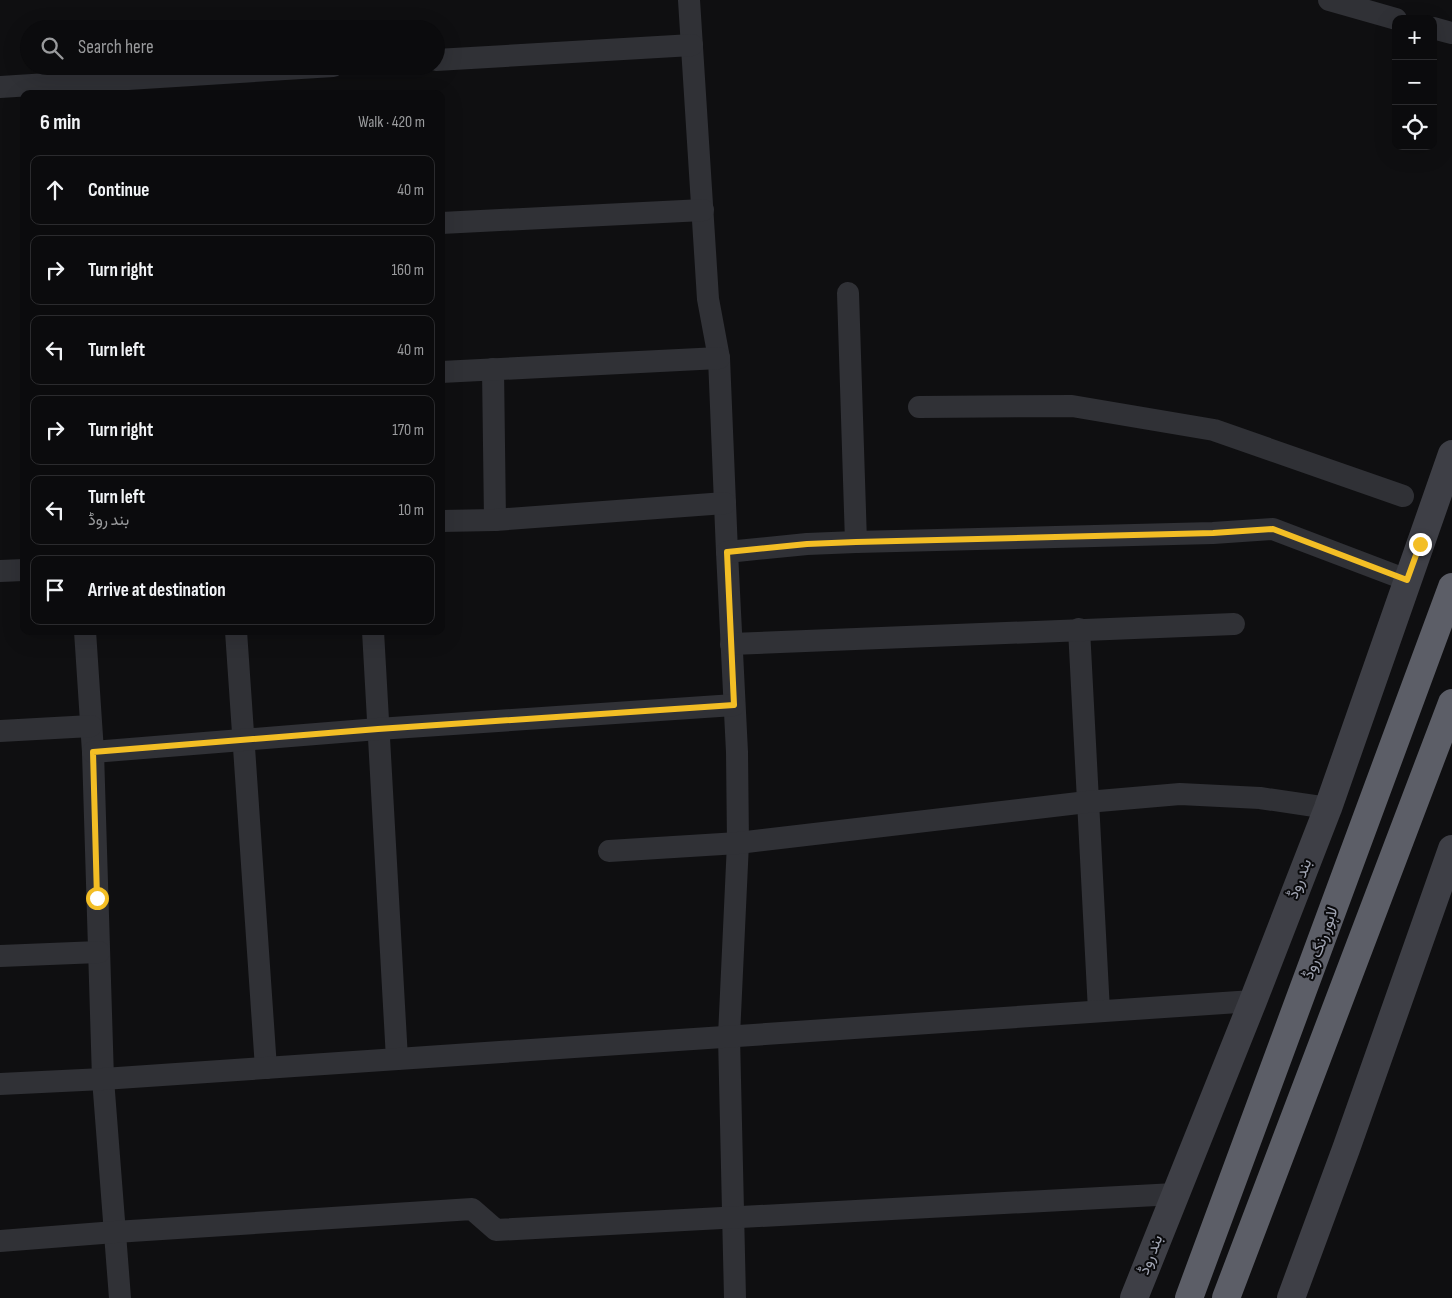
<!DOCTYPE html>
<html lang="en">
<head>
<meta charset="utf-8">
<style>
	:root { --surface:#0b0b0d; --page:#141416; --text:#f1f3f6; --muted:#9a9b9d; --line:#2b2b2e }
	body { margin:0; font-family:"Sofia Sans Condensed",Vazirmatn,sans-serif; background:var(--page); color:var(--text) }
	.controls { position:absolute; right:15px; top:15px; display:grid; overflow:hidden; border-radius:10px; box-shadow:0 5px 20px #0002 }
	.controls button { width:45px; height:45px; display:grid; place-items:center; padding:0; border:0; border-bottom:1px solid var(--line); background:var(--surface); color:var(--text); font:25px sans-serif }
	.stop { position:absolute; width:15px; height:15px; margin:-11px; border:4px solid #f3be25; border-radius:50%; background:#fff }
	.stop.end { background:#f3be25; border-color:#fff; box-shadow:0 1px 5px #0008 }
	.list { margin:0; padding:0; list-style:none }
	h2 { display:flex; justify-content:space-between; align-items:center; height:65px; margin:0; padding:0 20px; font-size:21px }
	h2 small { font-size:16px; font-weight:400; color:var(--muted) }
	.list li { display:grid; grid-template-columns:32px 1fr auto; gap:15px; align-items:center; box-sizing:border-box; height:70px; margin:0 10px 10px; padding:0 10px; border:1px solid var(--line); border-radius:10px }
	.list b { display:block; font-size:19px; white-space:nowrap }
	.list p { margin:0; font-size:16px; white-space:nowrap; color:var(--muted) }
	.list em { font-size:16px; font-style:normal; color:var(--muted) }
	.icon { flex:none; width:28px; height:28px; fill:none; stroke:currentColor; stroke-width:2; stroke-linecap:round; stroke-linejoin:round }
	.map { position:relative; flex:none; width:1452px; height:1298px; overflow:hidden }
	.search { position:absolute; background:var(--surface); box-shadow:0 5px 20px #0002; left:20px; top:20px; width:425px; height:55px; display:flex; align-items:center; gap:12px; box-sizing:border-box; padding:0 18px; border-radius:28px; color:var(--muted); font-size:19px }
	.panel { position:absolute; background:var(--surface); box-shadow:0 5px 20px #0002; left:20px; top:90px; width:425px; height:545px; border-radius:10px }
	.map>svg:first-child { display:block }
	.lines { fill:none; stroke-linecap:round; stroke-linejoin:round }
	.minor { stroke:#303136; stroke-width:22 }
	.secondary { stroke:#3e3f46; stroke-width:28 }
	.motorway { stroke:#5c5e67; stroke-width:28 }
	.route { stroke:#f3be25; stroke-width:6 }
	.labels { text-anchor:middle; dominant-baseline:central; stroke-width:4; stroke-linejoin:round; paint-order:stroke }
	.street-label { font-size:16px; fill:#a0a4b2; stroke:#0a0a0c }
</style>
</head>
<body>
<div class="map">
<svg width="1452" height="1298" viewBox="0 0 1452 1298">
	<rect width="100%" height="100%" fill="#0f0f11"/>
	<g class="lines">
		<!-- minor -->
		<g class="minor">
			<polyline points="689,0 708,299 719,358 727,552 737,752 738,843 729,1036 735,1298"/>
			<polyline points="1329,0 1396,19"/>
			<polyline points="1433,28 1452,33"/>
			<polyline points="436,60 692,45"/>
			<polyline points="0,87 333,66"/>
			<polyline points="441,223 703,210"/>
			<polyline points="848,293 856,542"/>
			<polyline points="493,369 495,520"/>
			<polyline points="441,372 719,358"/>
			<polyline points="919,407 1072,406 1214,430 1403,496"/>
			<polyline points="441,521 495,520 725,503"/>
			<polyline points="727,552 807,544 856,542 1213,533 1273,529 1407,580"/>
			<polyline points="0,571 24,570"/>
			<polyline points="1079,629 1099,1011"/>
			<polyline points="85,631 93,752 103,1079 120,1298"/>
			<polyline points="236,631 266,1068"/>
			<polyline points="373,631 397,1059"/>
			<polyline points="731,644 1234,624"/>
			<polyline points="0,731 91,726"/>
			<polyline points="93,752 378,729 734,705"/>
			<polyline points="609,851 738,843 1087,802 1180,794 1260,798 1328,808"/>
			<polyline points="0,956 99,952"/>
			<polyline points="0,1084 103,1079 1253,1001"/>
			<polyline points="0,1241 115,1232 472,1209 496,1230 1175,1194"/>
		</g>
		<!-- secondary -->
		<g class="secondary">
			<polyline points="1134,1298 1253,1001 1328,808 1452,454"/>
			<polyline points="1291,1298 1346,1149 1452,849"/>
		</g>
		<!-- motorway -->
		<g class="motorway">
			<polyline points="1189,1298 1452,587"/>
			<polyline points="1226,1298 1452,703"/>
		</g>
	</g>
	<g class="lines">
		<!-- route -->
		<polyline class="route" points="97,898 93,752 378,729 734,705 727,552 807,544 856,542 1213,533 1273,529 1407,580 1420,544"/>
	</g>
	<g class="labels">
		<!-- street labels -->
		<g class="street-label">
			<text transform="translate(1300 879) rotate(-69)">بند روڈ</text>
			<text transform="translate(1321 943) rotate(-70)">لاہور رنگ روڈ</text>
			<text transform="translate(1151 1255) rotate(-69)">بند روڈ</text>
		</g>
	</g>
</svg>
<div class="controls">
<button>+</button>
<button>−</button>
<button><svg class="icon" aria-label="locate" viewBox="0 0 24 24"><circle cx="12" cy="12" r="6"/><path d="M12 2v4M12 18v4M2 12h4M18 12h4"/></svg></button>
</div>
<div class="stop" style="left:97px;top:898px"></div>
<div class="stop end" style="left:1420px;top:544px"></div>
<div class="search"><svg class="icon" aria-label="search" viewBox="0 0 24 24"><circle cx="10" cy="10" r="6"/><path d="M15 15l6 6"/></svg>Search here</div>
<section class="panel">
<h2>6 min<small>Walk · 420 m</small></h2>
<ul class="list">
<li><svg class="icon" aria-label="ahead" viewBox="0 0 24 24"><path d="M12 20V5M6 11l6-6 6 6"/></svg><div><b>Continue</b></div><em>40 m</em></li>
<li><svg class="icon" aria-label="right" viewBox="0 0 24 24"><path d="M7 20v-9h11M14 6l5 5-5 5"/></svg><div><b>Turn right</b></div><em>160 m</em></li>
<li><svg class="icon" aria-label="left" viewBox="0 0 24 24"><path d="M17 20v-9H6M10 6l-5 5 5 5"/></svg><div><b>Turn left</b></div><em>40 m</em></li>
<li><svg class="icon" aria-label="right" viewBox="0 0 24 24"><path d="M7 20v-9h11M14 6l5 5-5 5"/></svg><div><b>Turn right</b></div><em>170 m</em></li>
<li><svg class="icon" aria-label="left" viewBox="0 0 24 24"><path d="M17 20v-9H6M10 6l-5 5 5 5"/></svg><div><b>Turn left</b><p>بند روڈ</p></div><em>10 m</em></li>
<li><svg class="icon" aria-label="arrive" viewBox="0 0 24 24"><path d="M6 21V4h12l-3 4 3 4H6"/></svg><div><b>Arrive at destination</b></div></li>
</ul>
</section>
</div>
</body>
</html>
